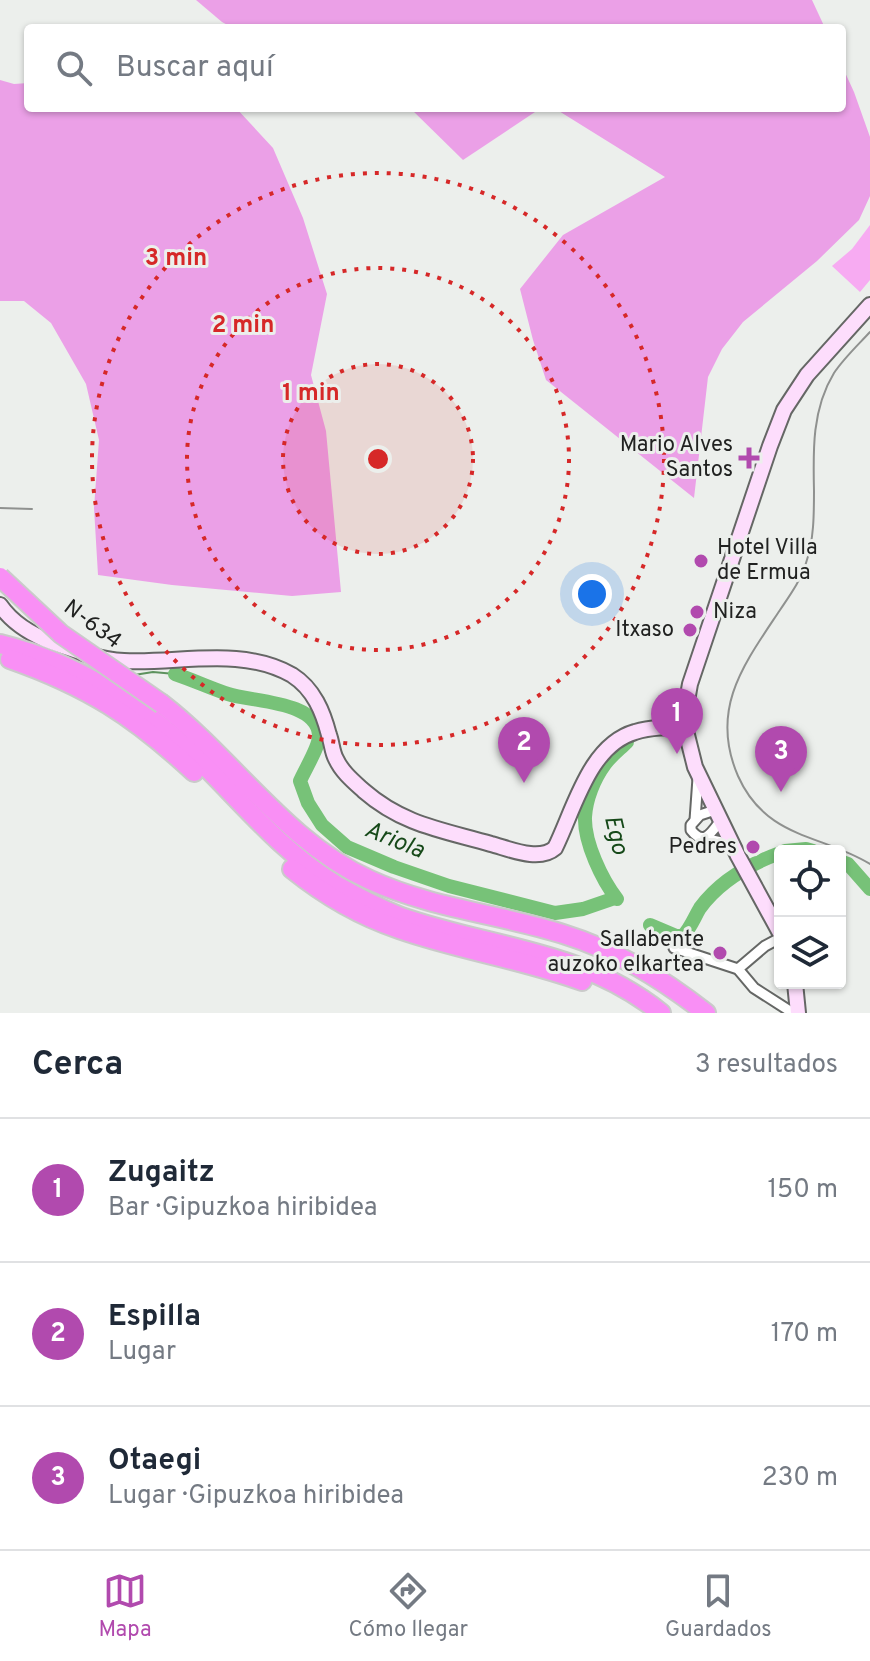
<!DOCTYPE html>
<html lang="es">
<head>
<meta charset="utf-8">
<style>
	:root { --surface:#fff; --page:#f6f6f7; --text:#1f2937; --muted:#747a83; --line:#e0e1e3; --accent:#b14aae }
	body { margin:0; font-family:Overpass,sans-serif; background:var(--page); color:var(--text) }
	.controls { position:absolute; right:24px; bottom:24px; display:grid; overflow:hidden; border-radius:8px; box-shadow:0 2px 6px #0004 }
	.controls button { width:72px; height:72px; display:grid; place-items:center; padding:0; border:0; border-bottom:2px solid var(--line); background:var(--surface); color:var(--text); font:40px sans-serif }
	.you { position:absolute; left:592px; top:594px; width:28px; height:28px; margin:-20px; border:6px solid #fff; border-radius:50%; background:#1a73e8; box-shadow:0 0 0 12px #1a73e833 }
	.badge { display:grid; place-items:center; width:52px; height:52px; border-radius:50%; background:var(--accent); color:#fff; font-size:26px; font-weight:700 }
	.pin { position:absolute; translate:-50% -66px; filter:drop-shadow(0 2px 4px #0008) }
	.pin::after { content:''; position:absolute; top:42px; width:28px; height:24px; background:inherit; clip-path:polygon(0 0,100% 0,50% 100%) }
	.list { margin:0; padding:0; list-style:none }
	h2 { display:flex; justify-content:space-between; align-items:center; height:104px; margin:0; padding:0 32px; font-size:34px }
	h2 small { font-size:26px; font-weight:400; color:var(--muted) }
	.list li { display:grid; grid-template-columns:52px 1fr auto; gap:24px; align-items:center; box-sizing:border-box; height:144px; padding:0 32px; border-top:2px solid var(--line) }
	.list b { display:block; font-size:30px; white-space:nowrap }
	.list p { margin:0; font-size:26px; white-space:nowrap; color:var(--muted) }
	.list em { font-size:26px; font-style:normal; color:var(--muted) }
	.icon { flex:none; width:44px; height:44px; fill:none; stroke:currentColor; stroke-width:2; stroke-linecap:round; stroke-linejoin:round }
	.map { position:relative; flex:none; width:870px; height:1013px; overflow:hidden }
	.search { position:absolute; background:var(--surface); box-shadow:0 2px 6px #0004; left:24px; right:24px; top:24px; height:88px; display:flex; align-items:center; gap:20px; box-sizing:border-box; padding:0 28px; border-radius:8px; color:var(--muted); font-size:30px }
	.sheet { height:536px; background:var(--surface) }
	nav { display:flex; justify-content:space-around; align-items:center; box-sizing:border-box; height:112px; border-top:2px solid var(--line); background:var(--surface); font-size:22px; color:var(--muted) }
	nav a { display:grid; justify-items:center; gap:4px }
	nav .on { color:var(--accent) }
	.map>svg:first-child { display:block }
	.green { fill:#f7abf2 }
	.forest { fill:#eba0e7 }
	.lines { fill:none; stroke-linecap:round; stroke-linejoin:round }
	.stream { stroke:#5d925e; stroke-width:2 }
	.river { stroke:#77c278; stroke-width:14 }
	.street-casing { stroke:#656765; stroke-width:13 }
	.secondary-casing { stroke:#656765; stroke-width:18 }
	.highway-casing { stroke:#cacaca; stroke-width:22 }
	.street { stroke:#fff; stroke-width:9 }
	.secondary { stroke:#fdddfc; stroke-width:14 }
	.highway { stroke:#f98ff5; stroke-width:18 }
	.rail { stroke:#8f918f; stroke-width:2 }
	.highway-bridge-casing { stroke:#cacaca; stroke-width:22; stroke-linecap:butt }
	.highway-bridge { stroke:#f98ff5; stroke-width:18 }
	.ring { fill:none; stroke:#d62828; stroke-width:4; stroke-dasharray:4 8 }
	.poi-dot { fill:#b14aae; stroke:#ecefec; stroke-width:3 }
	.labels { text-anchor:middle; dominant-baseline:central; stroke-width:6; stroke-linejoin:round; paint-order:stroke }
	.poi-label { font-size:22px; fill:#212221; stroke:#ecefec; text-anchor:end }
	.street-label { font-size:22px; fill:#212221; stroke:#ecefec }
	.water-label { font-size:24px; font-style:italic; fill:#164919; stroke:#ecefec }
	.centre { fill:#d62828; stroke:#ecefec; stroke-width:4 }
	.ring-label { font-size:24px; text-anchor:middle; font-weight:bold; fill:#d62828; stroke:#ecefec; stroke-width:6; stroke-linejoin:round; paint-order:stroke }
</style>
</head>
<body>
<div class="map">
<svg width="870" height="1013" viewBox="0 0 870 1013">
	<rect width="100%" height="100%" fill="#ecefec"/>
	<!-- green -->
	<polygon class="green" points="870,225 870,280 860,292 832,266 852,249"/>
	<!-- forest -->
	<g class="forest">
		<polygon points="196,0 812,0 825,28 233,28 222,22"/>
		<polygon points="842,66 854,92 870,137 870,196 859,220 817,261 743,322 722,349 708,377 694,498 546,380 533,340 520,289 563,235 665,177 554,108 842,108"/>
		<polygon points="0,80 14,84 28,83 28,108 236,108 273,148 303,218 327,294 311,375 326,431 341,592 292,596 172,585 98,575 94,508 99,440 86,384 51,323 24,301 0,301"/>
		<polygon points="410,108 541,108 463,160"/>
	</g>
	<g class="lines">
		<!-- stream -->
		<g class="stream">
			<polyline points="0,617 10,627"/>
			<polyline points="63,653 90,664"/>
			<polyline points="134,675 153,672 175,674"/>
		</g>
		<!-- river -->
		<g class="river">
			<path d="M 175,674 C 193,680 210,688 228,694 C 253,702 317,701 319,735 C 320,746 305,769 300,781 L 308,803 L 322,825 L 347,847 L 394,867 L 449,886 L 555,913 L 583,909 L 615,898"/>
			<polyline points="785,851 806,849 813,851"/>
			<polyline points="840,861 848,864 870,889"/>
			<path d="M 617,899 C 602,880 584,842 585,817 C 586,799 594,779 605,764 C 611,756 620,749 627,742"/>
			<path d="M 650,925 L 676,936 L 683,936 C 691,927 694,918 700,908 C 719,882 750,864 780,853"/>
		</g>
		<!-- street casing -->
		<g class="street-casing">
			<g id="street">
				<path d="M 715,810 L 700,815 L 691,825 L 691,830 C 704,847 712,832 721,820"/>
				<polyline points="695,820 698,778"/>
				<polyline points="703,838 726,843 734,847"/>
				<polyline points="674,948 738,969 754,988 793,1013"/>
				<polyline points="738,969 765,946 780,938"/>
			</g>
		</g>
		<!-- secondary casing -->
		<g class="secondary-casing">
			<g id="secondary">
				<path d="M 0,605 C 13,624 32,635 54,643 C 76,651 100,660 124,661 C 179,664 241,646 292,675 C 314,689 323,712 329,735 C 332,743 332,752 336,759 C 342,772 353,781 364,791 C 403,825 443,830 491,844 C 510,849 539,862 555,848 C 574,810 589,745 635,732 C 651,727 669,727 685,727"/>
				<polyline points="780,933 738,856 695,767 685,727 685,712 690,684 770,446 784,410 807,375 870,305"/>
				<polyline points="795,983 798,1013"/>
			</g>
		</g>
		<!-- highway casing -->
		<g class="highway-casing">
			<g id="highway">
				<path d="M 0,644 C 80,664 148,708 206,767 C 247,808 285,854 336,885 C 357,897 379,908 401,917 C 493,949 581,949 661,1013"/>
				<path d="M 10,659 C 87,686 134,716 194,772"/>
				<path d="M 162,704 C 234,760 286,842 370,880 C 431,908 499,914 563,934 C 618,951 662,979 706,1013"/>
				<path d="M 292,869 C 323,894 360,916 399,929 C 459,950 522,959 582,981"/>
			</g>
		</g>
		<!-- street -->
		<use href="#street" class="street"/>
		<!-- secondary -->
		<use href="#secondary" class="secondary"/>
		<!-- highway -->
		<use href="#highway" class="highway"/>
		<!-- rail -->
		<g class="rail">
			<path d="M 870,332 C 858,345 844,358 834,373 C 812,409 813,450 814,491 C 814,514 814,540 806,563 C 801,580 790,595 780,610 C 744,664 709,709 738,776 C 766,839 821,834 870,864"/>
			<polyline points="0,508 32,509"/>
		</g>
		<!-- highway-bridge casing -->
		<g class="highway-bridge-casing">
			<polyline id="highway-bridge" points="0,577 61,634 162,704"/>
		</g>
		<!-- highway-bridge -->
		<use href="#highway-bridge" class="highway-bridge"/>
	</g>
	<!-- distance rings -->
	<circle cx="378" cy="459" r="95" fill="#d62828" fill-opacity=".12"/>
	<g class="ring">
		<circle cx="378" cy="459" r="95"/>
		<circle cx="378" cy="459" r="191"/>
		<circle cx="378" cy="459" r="286"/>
	</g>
	<!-- markers -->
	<g class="poi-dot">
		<path d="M745 446h8v8h8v8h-8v8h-8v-8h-8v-8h8z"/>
		<circle cx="701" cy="561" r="8"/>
		<circle cx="697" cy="612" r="8"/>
		<circle cx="690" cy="630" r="8"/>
		<circle cx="753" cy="847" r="8"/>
		<circle cx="720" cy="953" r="8"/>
	</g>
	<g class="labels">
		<!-- poi labels -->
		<g class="poi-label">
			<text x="733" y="445">Mario Alves<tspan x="733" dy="25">Santos</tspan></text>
			<text x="717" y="548" text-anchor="start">Hotel Villa<tspan x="717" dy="25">de Ermua</tspan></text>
			<text x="713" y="612" text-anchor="start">Niza</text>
			<text x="674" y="630">Itxaso</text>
			<text x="737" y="847">Pedres</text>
			<text x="704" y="940">Sallabente<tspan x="704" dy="25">auzoko elkartea</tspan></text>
		</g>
		<!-- street labels -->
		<g class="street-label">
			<text transform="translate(92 625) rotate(37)">N-634</text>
		</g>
		<!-- water labels -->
		<g class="water-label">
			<text transform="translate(615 835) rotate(77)">Ego</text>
			<text transform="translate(394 841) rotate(22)">Ariola</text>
		</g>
	</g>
	<circle cx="378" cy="459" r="12" class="centre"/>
	<g class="ring-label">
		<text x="176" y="265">3 min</text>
		<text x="243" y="332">2 min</text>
		<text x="311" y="400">1 min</text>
	</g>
</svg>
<div class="controls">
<button><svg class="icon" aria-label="locate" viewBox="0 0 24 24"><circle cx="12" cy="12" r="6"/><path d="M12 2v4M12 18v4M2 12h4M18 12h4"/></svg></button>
<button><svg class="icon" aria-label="layers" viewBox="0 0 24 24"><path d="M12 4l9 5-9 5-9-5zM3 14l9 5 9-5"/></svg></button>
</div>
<div class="you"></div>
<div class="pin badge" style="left:677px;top:754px">1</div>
<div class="pin badge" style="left:524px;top:783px">2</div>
<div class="pin badge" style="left:781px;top:792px">3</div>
<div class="search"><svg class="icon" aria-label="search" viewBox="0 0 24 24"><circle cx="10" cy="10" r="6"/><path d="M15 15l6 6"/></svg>Buscar aquí</div>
</div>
<section class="sheet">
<h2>Cerca<small>3 resultados</small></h2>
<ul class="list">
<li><span class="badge">1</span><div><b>Zugaitz</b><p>Bar · Gipuzkoa hiribidea</p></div><em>150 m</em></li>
<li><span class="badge">2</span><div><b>Espilla</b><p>Lugar</p></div><em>170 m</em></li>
<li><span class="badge">3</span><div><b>Otaegi</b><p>Lugar · Gipuzkoa hiribidea</p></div><em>230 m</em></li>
</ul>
</section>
<nav>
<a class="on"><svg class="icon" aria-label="map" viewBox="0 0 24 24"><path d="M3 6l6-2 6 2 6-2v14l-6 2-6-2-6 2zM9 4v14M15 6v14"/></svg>Mapa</a>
<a><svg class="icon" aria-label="directions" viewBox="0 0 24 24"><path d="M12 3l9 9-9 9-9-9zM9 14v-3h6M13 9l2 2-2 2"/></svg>Cómo llegar</a>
<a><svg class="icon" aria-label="saved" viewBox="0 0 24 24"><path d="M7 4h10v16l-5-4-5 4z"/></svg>Guardados</a>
</nav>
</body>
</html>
